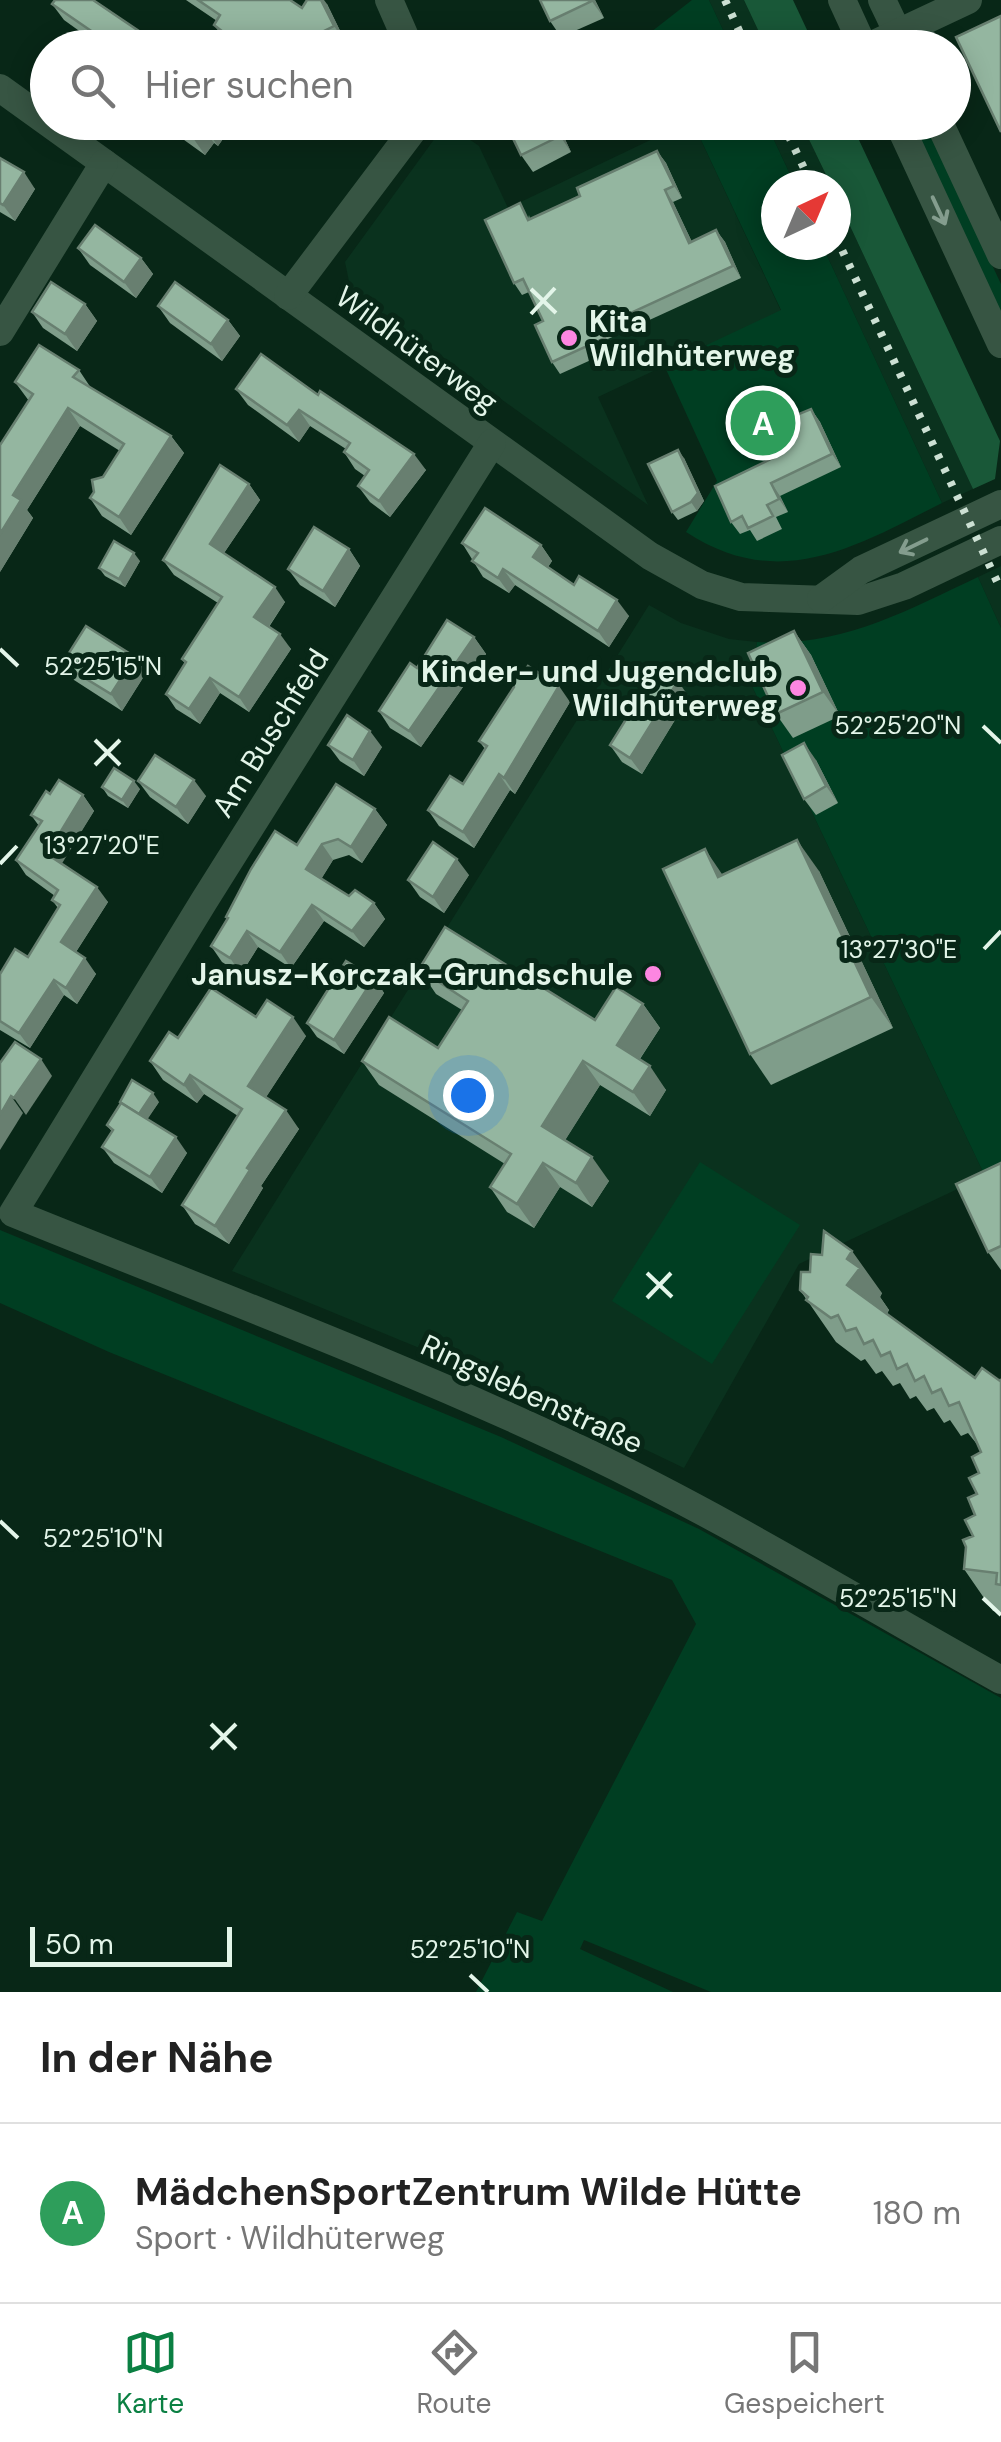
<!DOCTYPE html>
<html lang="de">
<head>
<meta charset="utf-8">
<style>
	:root { --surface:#fff; --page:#f2f2f2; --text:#222; --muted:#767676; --line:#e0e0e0; --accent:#0b8043 }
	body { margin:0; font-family:"DM Sans",sans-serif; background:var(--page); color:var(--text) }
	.compass { position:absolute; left:761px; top:170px; width:90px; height:90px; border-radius:50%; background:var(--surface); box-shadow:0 5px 25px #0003; rotate:44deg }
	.scale { position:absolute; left:30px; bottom:25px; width:202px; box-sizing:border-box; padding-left:10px; border:5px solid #e3f5e9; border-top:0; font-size:28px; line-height:35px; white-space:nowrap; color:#e3f5e9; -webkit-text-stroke:8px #082717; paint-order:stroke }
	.you { position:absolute; left:468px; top:1095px; width:35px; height:35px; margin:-25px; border:8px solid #fff; border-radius:50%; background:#1a73e8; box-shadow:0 0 0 15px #1a73e833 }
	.badge { display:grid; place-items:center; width:65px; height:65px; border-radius:50%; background:var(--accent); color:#fff; font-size:32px; font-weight:700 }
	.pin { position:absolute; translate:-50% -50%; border:5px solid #fff; box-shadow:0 2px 10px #0006 }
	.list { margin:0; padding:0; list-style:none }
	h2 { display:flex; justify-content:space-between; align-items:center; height:130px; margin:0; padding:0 40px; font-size:42px }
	h2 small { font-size:32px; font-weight:400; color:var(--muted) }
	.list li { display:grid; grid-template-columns:65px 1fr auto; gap:30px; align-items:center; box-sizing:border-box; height:180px; padding:0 40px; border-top:2px solid var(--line) }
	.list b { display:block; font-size:38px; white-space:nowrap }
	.list p { margin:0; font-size:32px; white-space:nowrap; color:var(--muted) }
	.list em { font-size:32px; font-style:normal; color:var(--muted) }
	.icon { flex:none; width:55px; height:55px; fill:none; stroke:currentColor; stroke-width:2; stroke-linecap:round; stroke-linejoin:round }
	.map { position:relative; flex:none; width:1001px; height:1992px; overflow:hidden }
	.search { position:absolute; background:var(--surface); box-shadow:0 5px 25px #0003; left:30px; right:30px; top:30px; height:110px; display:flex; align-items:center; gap:25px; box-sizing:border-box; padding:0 35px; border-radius:55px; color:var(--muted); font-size:38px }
	.sheet { height:310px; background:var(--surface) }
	nav { display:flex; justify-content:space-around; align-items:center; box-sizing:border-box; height:140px; border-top:2px solid var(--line); background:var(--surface); font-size:28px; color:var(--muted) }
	nav a { display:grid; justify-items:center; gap:5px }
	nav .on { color:var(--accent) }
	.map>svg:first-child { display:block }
	.built { fill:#0a321e }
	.green { fill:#003e22 }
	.forest { fill:#195838 }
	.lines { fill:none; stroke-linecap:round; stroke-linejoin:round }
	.minor { stroke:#375543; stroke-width:28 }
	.rail { stroke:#cce0d3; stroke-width:8; stroke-dasharray:5 10; stroke-linecap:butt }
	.wall { fill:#7f9d8a }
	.shaded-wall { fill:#687f70 }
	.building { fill:#94b6a0; stroke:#687f70; stroke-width:2.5 }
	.oneway { stroke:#849d8e }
	.ticks { fill:none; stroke:#e3f5e9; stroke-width:4 }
	.poi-dot { fill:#fd86e1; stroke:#082717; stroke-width:4 }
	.labels { text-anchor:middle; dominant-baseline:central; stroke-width:10; stroke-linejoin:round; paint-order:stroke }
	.poi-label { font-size:30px; font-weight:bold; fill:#e3f5e9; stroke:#082717; text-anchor:end }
	.street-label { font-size:30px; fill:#e3f5e9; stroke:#082717 }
	.ticks-label { font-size:25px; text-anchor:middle; fill:#e3f5e9; stroke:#082717; stroke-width:10; stroke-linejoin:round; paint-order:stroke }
</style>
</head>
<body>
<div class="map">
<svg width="1001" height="1992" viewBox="0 0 1001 1992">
	<rect width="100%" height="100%" fill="#082717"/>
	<!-- built -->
	<g class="built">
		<polygon points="709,0 744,0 766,47 731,47"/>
		<polygon points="446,123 479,146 508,208 686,123 693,123 781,311 598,397 648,505 351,291 345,262"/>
		<polygon points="766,123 801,123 831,185 795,185"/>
		<polygon points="836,196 973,489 942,503 822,245 836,245"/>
		<polygon points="1001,566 1001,628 978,577"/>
		<polygon points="649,605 681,623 729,639 757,642 751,684 985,1176 799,1264 684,1468 519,1389 232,1271"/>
	</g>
	<!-- green -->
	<g class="green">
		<polygon points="692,0 709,0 731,47 658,47 651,32"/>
		<path d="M 693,123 L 766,123 L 795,185 L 776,185 L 776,245 L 822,245 L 942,503 C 855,547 779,593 686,532 L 717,481 L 664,365 L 781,310 Z"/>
		<polygon points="908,123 925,123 1001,284 1001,321"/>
		<path d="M 978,577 L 1001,628 L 1001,1169 L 985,1176 L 751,684 L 757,642 C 839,648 906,611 978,577 Z"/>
		<polygon points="700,1162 800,1225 712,1364 612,1301"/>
		<polygon points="0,1230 501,1437 699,1529 1001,1698 1001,1992 711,1992 584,1940 580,1949 673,1992 476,1992 517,1912 542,1921 696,1624 672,1580 109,1352 0,1303"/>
	</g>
	<!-- forest -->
	<g class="forest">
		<polygon points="744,0 793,0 815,47 766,47"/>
		<polygon points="801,123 851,123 1000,441 995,479 973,489 836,196 836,185 831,185"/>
	</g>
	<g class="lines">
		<!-- minor -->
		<g class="minor">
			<polyline points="389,0 410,48"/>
			<polyline points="842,0 864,48"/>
			<polyline points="882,0 904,46"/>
			<polyline points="866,48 968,0"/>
			<polyline points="0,88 650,556 702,585 741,597 858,601 904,586 1001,540"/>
			<polyline points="898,122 1001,344"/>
			<polyline points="939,122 1001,255"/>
			<polyline points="288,296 419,122"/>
			<polyline points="0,332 104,163"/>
			<path d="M 492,443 L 204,901 L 13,1213 C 205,1291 401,1364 588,1453 C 730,1521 864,1604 1001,1680"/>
			<polyline points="821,599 861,570 1001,504"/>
		</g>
		<!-- rail -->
		<g class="rail">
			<polyline points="725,0 747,48"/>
			<polyline points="782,122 812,185"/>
			<polyline points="836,237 1001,590"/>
		</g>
	</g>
	<!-- wall -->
	<g class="wall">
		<polygon points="186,0 290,0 302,8 327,4 346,43 336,48 233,48 226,41 214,25 217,21"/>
		<polygon points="595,0 604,18 561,37 550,21"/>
		<polygon points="52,4 161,46 162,48 103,48 64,20"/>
		<polygon points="166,122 230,122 232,126 218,146 214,143 205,155 173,132"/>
		<polygon points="297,122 326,122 304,131"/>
		<polygon points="557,122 571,152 533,172 521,155"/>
		<polygon points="624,122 657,122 632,134"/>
		<polygon points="657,151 666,163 682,198 673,202 692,242 716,230 725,242 741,278 608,339 613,350 560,374 552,362 543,321 529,292 522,295 514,283 529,215 530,219 580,196"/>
		<polygon points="0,158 35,189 15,221 0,212"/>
		<polygon points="78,248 141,258 153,274 136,298 90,265"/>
		<polygon points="85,304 97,321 77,351 43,328 32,312"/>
		<polygon points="158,306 228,320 240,336 222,361 170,323"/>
		<polygon points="261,354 426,470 390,517 370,502 358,486 365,476 355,469 344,452 346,449 310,426 299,442 248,405 236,389"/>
		<polygon points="79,370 91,388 171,436 184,453 131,535 102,516 90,498 120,451 80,426 27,510 33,518 0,572 29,401 15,382"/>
		<polygon points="811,409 820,422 841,467 780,496 788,512 776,517 782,529 757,541 750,530 740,534 731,522 775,457"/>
		<polygon points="684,458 704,501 697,511 678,520 672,512"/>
		<polygon points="249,484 260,500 224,553 285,602 269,627 291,649 249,712 220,693 200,724 176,709 166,694 185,664 182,659 218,603 174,575 163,560"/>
		<polygon points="462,543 541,545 552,561 548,567 574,585 629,616 609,647 515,585 509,593 483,577"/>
		<polygon points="349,549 360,566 335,607 300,585 288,569"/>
		<polygon points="140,561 125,587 105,576 99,568"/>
		<polygon points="794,631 811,655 840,716 793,738 776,714"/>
		<polygon points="474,637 486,654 421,747 390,728 379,711 417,668"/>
		<polygon points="135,657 146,673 122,711 74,680 62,664"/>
		<polygon points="689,697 642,774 622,762 610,745"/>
		<polygon points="570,702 515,794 510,790 474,848 439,826 428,810 463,784 485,749 479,741"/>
		<polygon points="328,745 382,747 364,776 340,761"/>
		<polygon points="816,760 838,803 816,815 804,799"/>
		<polygon points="138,781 206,796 188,824 150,797"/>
		<polygon points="102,787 140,789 128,808 108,796"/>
		<polygon points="50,794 83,795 94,811 61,863 108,902 76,952 96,974 77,1004 64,995 30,1048 0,1030 0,974 28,957 58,908 52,900 55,896 26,875 16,860 39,826 31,815"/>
		<polygon points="375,809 387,825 362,863 349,855 333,860 321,879 349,896 374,903 385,919 364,947 324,921 291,968 258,947 241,974 222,962 211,946 227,919 226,917 297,845"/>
		<polygon points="819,871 893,1028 771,1085 750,1054 723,875"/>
		<polygon points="469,875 444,913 420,897 408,880"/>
		<polygon points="419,969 595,1020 643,1004 660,1028 640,1059 666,1090 650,1116 600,1085 565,1140 609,1181 592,1207 560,1187 534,1228 507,1212 490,1187 505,1164 379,1085 362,1061 438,1048 462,1010 436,994"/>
		<polygon points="374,978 384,993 344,1054 317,1037 307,1023"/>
		<polygon points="256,1017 306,1036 266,1097 299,1129 261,1186 263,1188 229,1244 195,1224 182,1205 238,1116 204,1094 197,1103 163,1080 150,1061 178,1038"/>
		<polygon points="159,1102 147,1119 187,1153 162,1193 114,1163 102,1147 112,1132 107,1125"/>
		<polygon points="1001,1163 1001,1270 988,1252"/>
		<polygon points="800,1290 882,1293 880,1297 889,1310 887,1314 975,1378 1000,1381 1001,1379 1001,1612 993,1611 964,1569 973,1536 981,1452 980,1448 968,1433 961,1436 950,1420 944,1423 934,1408 927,1411 916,1396 910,1399 900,1383 893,1386 882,1371 876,1374 865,1359 861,1361 836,1342"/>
	</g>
	<!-- shaded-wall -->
	<g class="shaded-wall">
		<polygon points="321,0 324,0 327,4 346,43 334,26"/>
		<polygon points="591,0 595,0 604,18"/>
		<polygon points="211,122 230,122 232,126 218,146 206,130"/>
		<polygon points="553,122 557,122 571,152 560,136"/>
		<polygon points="202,126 214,143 205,155 193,138"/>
		<polygon points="657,151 666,163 682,198 674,186"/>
		<polygon points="24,172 35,189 15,221 3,205"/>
		<polygon points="665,190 673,202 698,255 689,243"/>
		<polygon points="716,230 725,242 741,278 733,266"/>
		<polygon points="141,258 153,274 136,298 124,282"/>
		<polygon points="85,304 97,321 77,351 65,334"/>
		<polygon points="228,320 240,336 222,361 211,344"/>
		<polygon points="68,408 80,426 27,510 33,518 0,572 0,534 13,495"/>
		<polygon points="811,409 820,422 841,467 832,454"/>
		<polygon points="299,410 310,426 299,442 287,425"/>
		<polygon points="171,436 184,453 131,535 119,517"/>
		<polygon points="678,450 684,458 704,501 697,511 691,502"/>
		<polygon points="414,454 426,470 390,517 379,501"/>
		<polygon points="771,483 780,496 788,512 779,499"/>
		<polygon points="249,484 260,500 220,559 210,544"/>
		<polygon points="541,545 552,561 544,573 533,557"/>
		<polygon points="349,549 360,566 335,607 323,591"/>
		<polygon points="134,553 140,561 125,587 119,579"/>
		<polygon points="503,569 515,585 509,593 498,578"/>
		<polygon points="275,587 285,602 265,632 254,617"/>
		<polygon points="617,600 629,616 609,647 598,631"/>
		<polygon points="794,631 811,655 840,716 823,692"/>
		<polygon points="280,634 291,649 249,712 239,697"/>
		<polygon points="474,637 486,654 421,747 409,731"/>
		<polygon points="135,657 146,673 122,711 111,694"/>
		<polygon points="210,678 220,693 200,724 189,709"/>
		<polygon points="678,681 689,697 642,774 630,758"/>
		<polygon points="559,686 570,702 515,794 504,778"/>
		<polygon points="370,731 382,747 364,776 353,760"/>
		<polygon points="804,743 816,760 838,803 826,786"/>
		<polygon points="499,774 510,790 474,848 463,832"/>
		<polygon points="194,780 206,796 188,824 176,807"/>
		<polygon points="134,781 140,789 128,808 122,800"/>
		<polygon points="83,795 94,811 58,870 47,854"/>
		<polygon points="375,809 387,825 362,863 351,847"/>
		<polygon points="797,840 819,871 893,1028 871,997"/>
		<polygon points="322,844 333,860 317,886 306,869"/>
		<polygon points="705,849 726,880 718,877"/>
		<polygon points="457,859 469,875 444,913 433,897"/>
		<polygon points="97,887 108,902 72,958 61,942"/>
		<polygon points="374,903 385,919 364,947 352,931"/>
		<polygon points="312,905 324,921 291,968 280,952"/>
		<polygon points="247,931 258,947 241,974 230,958"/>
		<polygon points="85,958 96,974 77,1004 66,988"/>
		<polygon points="374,978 384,993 344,1054 334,1040"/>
		<polygon points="54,980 64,995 30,1048 19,1033"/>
		<polygon points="643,1004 660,1028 633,1069 617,1045"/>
		<polygon points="293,1017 306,1036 261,1105 248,1086"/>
		<polygon points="41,1059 52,1076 26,1115 14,1098"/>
		<polygon points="583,1061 600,1085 559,1150 542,1126"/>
		<polygon points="650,1066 666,1090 650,1116 633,1092"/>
		<polygon points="190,1075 204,1094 197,1103 184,1085"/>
		<polygon points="153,1093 159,1102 145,1123 139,1114"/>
		<polygon points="11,1096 23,1113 0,1150 0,1115"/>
		<polygon points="286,1110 299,1129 261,1186 263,1188 229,1244 215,1226 247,1168"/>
		<polygon points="176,1137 187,1153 162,1193 150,1177"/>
		<polygon points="592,1157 609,1181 592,1207 576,1183"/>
		<polygon points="543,1163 560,1187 534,1228 517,1204"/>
		<polygon points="852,1251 882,1293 880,1297 889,1310 877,1328 847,1285 847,1259"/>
	</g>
	<!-- building -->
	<g class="building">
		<polygon points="55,0 93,0 161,46 160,48 116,48 52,4"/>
		<polygon points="198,0 290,0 302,8 307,0 321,0 334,26 308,39 311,48 244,48 214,25 220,15"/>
		<polygon points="540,0 591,0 592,1 550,21"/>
		<polygon points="1001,16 1001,132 956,37"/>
		<polygon points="171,122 211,122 206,130 202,126 193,138"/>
		<polygon points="505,122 553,122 560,136 521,155"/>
		<polygon points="657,151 674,186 665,190 689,243 716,230 733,266 600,327 605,338 552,362 535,325 543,321 523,279 514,283 485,220 520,203 528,220 580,196 577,188"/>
		<polygon points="0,158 24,172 3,205 0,203"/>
		<polygon points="95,225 141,258 124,282 78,248"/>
		<polygon points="51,282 85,304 65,334 32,312"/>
		<polygon points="175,282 228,320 211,344 158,306"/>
		<polygon points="39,345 79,370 73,377 171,436 119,517 90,498 94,492 92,480 103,477 124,444 68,408 13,495 21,500 0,534 0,445 33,394 15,382"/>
		<polygon points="261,354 318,395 320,391 414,454 379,501 358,486 369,470 344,452 350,443 299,410 287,425 236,389"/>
		<polygon points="811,409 832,454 771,483 779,499 767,505 773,516 748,528 742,516 731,522 715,486 775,457 762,429"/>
		<polygon points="678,450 698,493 691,502 672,512 648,464"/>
		<polygon points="220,465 249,484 210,544 275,587 254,617 280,634 239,697 210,678 189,709 166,694 186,662 182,659 222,597 163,560"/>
		<polygon points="485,508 541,545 533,557 574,585 579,576 617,600 598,631 503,569 498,578 472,561 478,553 462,543"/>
		<polygon points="314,527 349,549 323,591 288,569"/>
		<polygon points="114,541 134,553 119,579 99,568"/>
		<polygon points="447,620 474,637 409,731 379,711 410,663 417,668"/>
		<polygon points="86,626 135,657 111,694 62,664"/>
		<polygon points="794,631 823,692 776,714 748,653"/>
		<polygon points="528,666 559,686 504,778 499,774 463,832 428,810 450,776 463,784 487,746 479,741 514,687 512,678 521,675"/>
		<polygon points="658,668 678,681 630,758 610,745"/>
		<polygon points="347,715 370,731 353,760 328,745"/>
		<polygon points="804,743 826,786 804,799 782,755"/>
		<polygon points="155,755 194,780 176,807 138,781"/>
		<polygon points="114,768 134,781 122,800 102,787"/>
		<polygon points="59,780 83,795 47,854 97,887 61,942 85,958 66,988 54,980 19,1033 0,1021 0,974 15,949 28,957 60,905 52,900 58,890 16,860 42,821 31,815 46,791 50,794"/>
		<polygon points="336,784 375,809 351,847 338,839 322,844 306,869 349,896 355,890 374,903 352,931 312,905 280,952 247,931 230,958 211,946 228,918 226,917 251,869 275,831 297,845"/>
		<polygon points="797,840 871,997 750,1054 663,869 705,849 718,877"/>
		<polygon points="433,842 457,859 433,897 408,880"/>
		<polygon points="445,927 595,1020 616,987 643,1004 617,1045 650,1066 633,1092 583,1061 542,1126 592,1157 576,1183 543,1163 517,1204 490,1187 511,1154 362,1061 389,1017 438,1048 468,1001 419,969"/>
		<polygon points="346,961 374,978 334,1040 307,1023"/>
		<polygon points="211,988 256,1017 267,1000 293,1017 248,1086 286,1110 247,1168 250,1170 215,1226 182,1205 242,1109 190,1075 184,1085 150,1061 169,1032 178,1038"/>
		<polygon points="15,1042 41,1059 14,1098 11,1096 0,1115 0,1063"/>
		<polygon points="132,1080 153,1093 139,1114 120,1102"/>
		<polygon points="121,1103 176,1137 150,1177 102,1147 113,1130 107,1125"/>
		<polygon points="1001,1163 1001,1246 988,1252 956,1184"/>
		<polygon points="824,1231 852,1251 847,1259 860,1268 847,1285 975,1378 982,1368 1000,1381 1001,1379 1001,1585 996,1584 997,1573 964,1569 966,1547 963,1540 973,1536 965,1520 975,1515 968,1498 977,1494 969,1478 979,1473 972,1457 981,1452 959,1402 949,1406 941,1389 932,1393 924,1376 915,1381 907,1364 897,1369 890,1352 881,1356 873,1340 864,1344 856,1328 846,1331 838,1315 831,1318 806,1300 808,1297 800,1290 801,1272 810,1272 811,1254 822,1255"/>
	</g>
	<!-- one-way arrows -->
	<defs><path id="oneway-shaft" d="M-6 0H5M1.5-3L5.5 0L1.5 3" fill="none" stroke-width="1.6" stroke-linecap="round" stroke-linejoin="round" transform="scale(2.5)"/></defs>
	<g class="oneway">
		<use href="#oneway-shaft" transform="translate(939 211) rotate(65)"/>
		<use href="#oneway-shaft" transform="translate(913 546) rotate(154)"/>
	</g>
	<!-- ticks -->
	<path class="ticks" d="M 531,289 L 556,313M 531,314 L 555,288M 0,649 L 18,666M 983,726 L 1001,743M 95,740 L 120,765M 95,765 L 120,740M 0,864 L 17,846M 984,949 L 1001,931M 647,1273 L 672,1297M 647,1298 L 671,1273M 0,1521 L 18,1538M 983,1598 L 1001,1615M 211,1724 L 236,1749M 211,1749 L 236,1724M 470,1975 L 488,1992"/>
	<!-- markers -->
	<g class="poi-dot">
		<circle cx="569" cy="338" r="10"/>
		<circle cx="798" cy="688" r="10"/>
		<circle cx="653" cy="974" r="10"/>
	</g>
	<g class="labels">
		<!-- poi labels -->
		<g class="poi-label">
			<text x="589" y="321" text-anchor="start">Kita<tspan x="589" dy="34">Wildhüterweg</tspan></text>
			<text x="778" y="671">Kinder- und Jugendclub<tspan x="778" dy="34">Wildhüterweg</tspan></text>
			<text x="633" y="974">Janusz-Korczak-Grundschule</text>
		</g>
		<!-- street labels -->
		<g class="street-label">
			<text transform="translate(417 349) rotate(36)">Wildhüterweg</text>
			<text transform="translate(270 733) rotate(-58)">Am Buschfeld</text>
			<text transform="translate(532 1394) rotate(25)">Ringslebenstraße</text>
		</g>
	</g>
	<g class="ticks-label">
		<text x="103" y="675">52°25'15"N</text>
		<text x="898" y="734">52°25'20"N</text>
		<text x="102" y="854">13°27'20"E</text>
		<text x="899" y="958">13°27'30"E</text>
		<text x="103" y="1547">52°25'10"N</text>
		<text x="898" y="1607">52°25'15"N</text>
		<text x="470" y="1958">52°25'10"N</text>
	</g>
</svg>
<svg class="compass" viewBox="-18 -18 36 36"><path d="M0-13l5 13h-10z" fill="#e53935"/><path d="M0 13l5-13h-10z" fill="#767676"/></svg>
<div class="scale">50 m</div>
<div class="you"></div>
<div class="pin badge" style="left:763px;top:423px;background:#2e9e5b">A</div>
<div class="search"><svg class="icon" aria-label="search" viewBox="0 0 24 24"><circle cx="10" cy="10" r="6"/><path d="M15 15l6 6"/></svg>Hier suchen</div>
</div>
<section class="sheet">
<h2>In der Nähe<small></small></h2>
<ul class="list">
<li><span class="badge" style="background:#2e9e5b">A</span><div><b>MädchenSportZentrum Wilde Hütte</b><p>Sport · Wildhüterweg</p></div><em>180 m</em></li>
</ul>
</section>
<nav>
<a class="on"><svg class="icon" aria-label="map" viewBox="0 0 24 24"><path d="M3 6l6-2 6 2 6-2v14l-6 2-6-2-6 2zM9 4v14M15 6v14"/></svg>Karte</a>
<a><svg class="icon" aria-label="directions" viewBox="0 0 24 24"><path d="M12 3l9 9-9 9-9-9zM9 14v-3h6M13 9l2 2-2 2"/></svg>Route</a>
<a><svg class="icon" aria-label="saved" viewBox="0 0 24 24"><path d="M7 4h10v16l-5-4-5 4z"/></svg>Gespeichert</a>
</nav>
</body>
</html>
